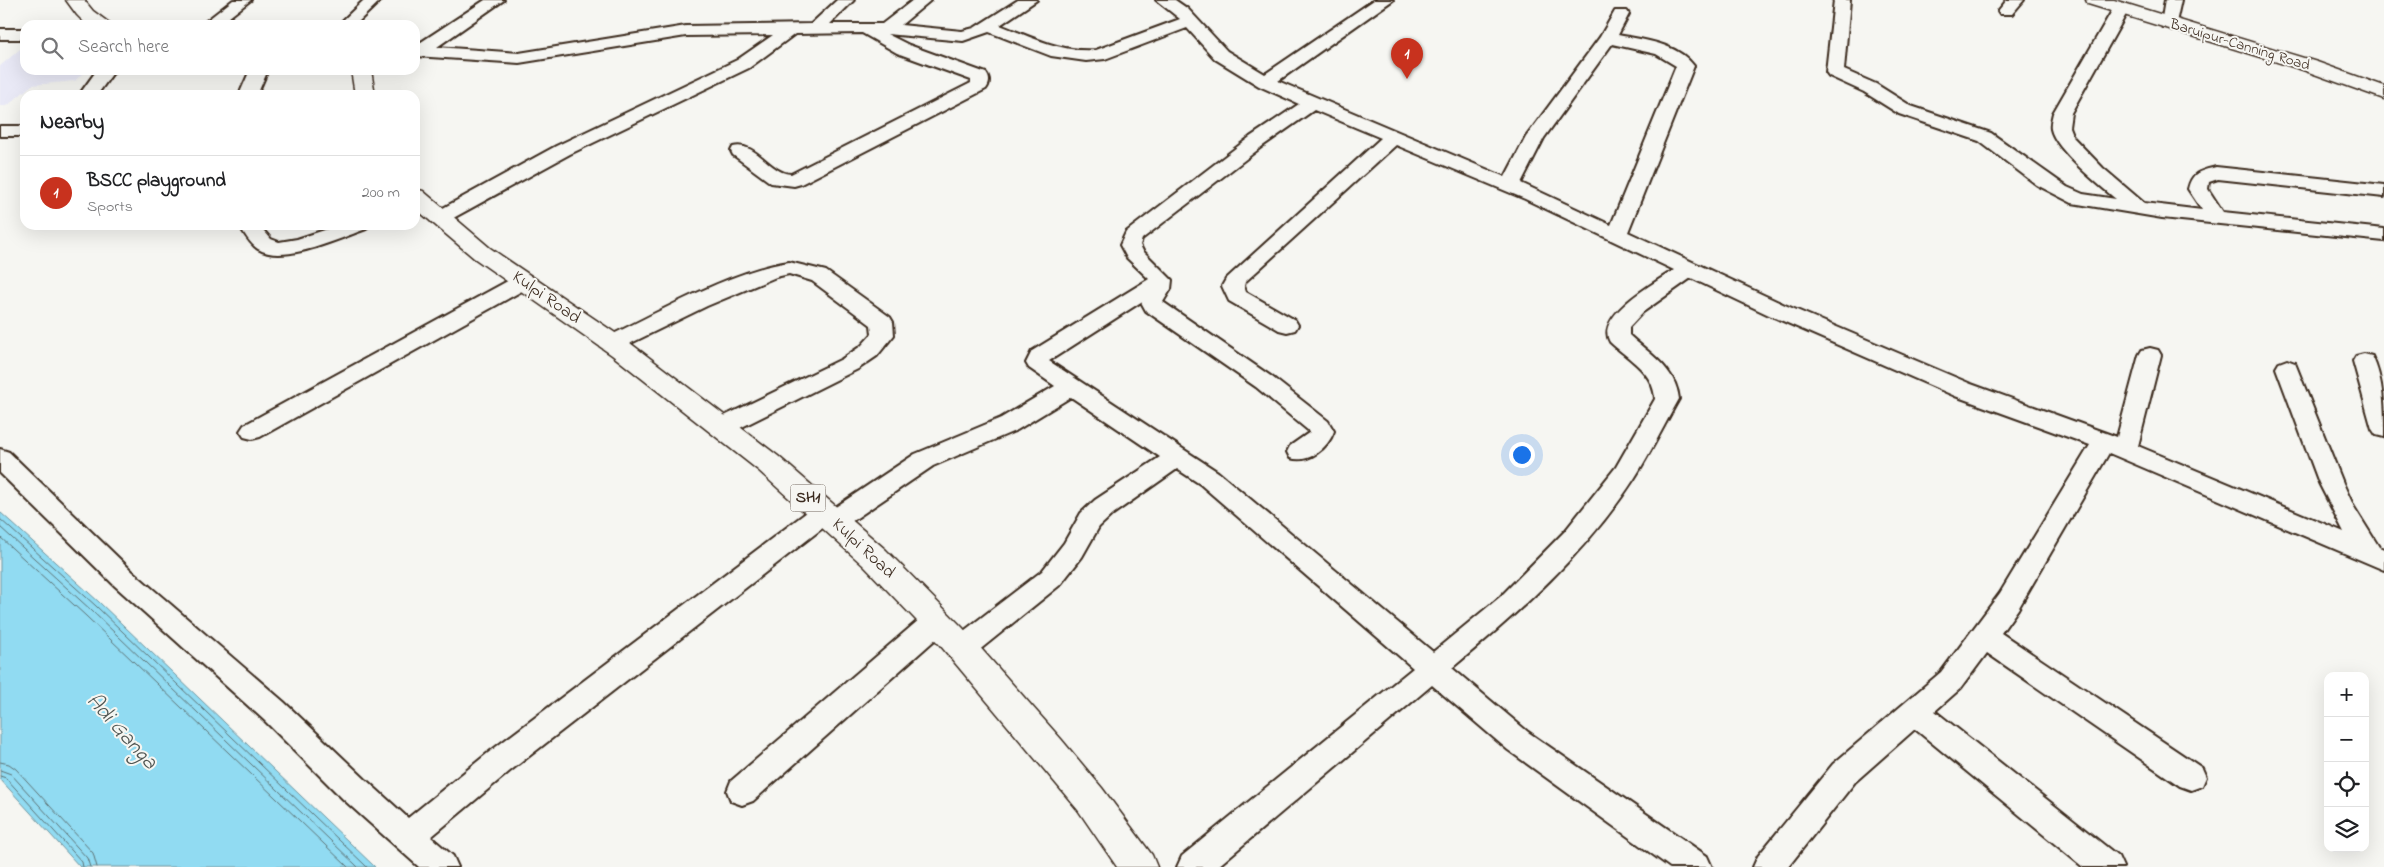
<!DOCTYPE html>
<html lang="en">
<head>
<meta charset="utf-8">
<style>
	:root { --surface:#fff; --page:#f6f6f6; --text:#202124; --muted:#757577; --line:#e0e0e0; --accent:#c8321e }
	body { margin:0; font-family:"Indie Flower",sans-serif; background:var(--page); color:var(--text) }
	.controls { position:absolute; right:15px; bottom:15px; display:grid; overflow:hidden; border-radius:10px; box-shadow:0 5px 20px #0002 }
	.controls button { width:45px; height:45px; display:grid; place-items:center; padding:0; border:0; border-bottom:1px solid var(--line); background:var(--surface); color:var(--text); font:25px sans-serif }
	.you { position:absolute; left:1521px; top:454px; width:18px; height:18px; margin:-12px; border:4px solid #fff; border-radius:50%; background:#1a73e8; box-shadow:0 0 0 8px #1a73e833 }
	.badge { display:grid; place-items:center; width:32px; height:32px; border-radius:50%; background:var(--accent); color:#fff; font-size:16px; font-weight:700 }
	.pin { position:absolute; translate:-50% -41px; filter:drop-shadow(0 1px 2px #0008) }
	.pin::after { content:''; position:absolute; top:26px; width:18px; height:15px; background:inherit; clip-path:polygon(0 0,100% 0,50% 100%) }
	.list { margin:0; padding:0; list-style:none }
	h2 { display:flex; justify-content:space-between; align-items:center; height:65px; margin:0; padding:0 20px; font-size:21px }
	h2 small { font-size:16px; font-weight:400; color:var(--muted) }
	.list li { display:grid; grid-template-columns:32px 1fr auto; gap:15px; align-items:center; box-sizing:border-box; height:75px; padding:0 20px; border-top:1px solid var(--line) }
	.list b { display:block; font-size:19px; white-space:nowrap }
	.list p { margin:0; font-size:16px; white-space:nowrap; color:var(--muted) }
	.list em { font-size:16px; font-style:normal; color:var(--muted) }
	.icon { flex:none; width:28px; height:28px; fill:none; stroke:currentColor; stroke-width:2; stroke-linecap:round; stroke-linejoin:round }
	.map { position:relative; flex:none; width:2384px; height:867px; overflow:hidden }
	.search { position:absolute; background:var(--surface); box-shadow:0 5px 20px #0002; left:20px; top:20px; width:400px; height:55px; display:flex; align-items:center; gap:12px; box-sizing:border-box; padding:0 18px; border-radius:15px; color:var(--muted); font-size:19px }
	.panel { position:absolute; background:var(--surface); box-shadow:0 5px 20px #0002; left:20px; top:90px; width:400px; height:140px; border-radius:15px }
	.map>svg:first-child { display:block }
	.built { fill:#e9e9f6 }
	.water { fill:#91dbf2; stroke:#6f949d }
	.lines { fill:none; stroke-linecap:round; stroke-linejoin:round }
	.shore { stroke:#5d7173; stroke-width:1 }
	.street-casing { stroke:#3b2a1e; stroke-width:4 }
	.secondary-casing { stroke:#3b2a1e; stroke-width:3 }
	.primary-casing { stroke:#3b2a1e; stroke-width:3 }
	.street { fill:#f6f6f2; fill-rule:evenodd }
	.secondary { fill:#f6f6f2; fill-rule:evenodd }
	.primary { fill:#f6f6f2; fill-rule:evenodd }
	.labels { text-anchor:middle; dominant-baseline:central; stroke-width:4; stroke-linejoin:round; paint-order:stroke }
	.far-street-label { font-size:15px; fill:#3b2a1e; stroke:#f6f6f2 }
	.shield { fill:#f6f6f2; stroke:#73675e; stroke-width:1 }
	.shield-label { font-size:16px; font-weight:bold; fill:#3b2a1e }
	.street-label { font-size:18px; fill:#3b2a1e; stroke:#f6f6f2 }
	.near-water-label { font-size:22px; font-style:italic; fill:#505653; stroke:#f6f6f2 }
</style>
</head>
<body>
<div class="map">
<svg width="2384" height="867" viewBox="0 0 2384 867">
	<rect width="100%" height="100%" fill="#f6f6f2"/>
	<filter id="ink" filterUnits="userSpaceOnUse"><feTurbulence type="fractalNoise" baseFrequency=".02" numOctaves="2"/><feDisplacementMap in="SourceGraphic" scale="10" xChannelSelector="R" yChannelSelector="G"/><feConvolveMatrix kernelMatrix="1 2 1 2 8 2 1 2 1" color-interpolation-filters="sRGB"/></filter>
	<g filter="url(#ink)">
		<!-- built -->
		<polygon class="built" points="25,45 25,70 86,70 75,81 32,85 7,106 0,106 0,66"/>
		<!-- water -->
		<polygon class="water" points="0,512 99,602 375,867 80,867 0,779"/>
		<g class="lines">
			<!-- shore -->
			<g class="shore">
				<polyline points="0,519 96,606 367,867"/>
				<polyline points="0,527 91,610 358,867"/>
				<polyline points="0,537 86,616 348,867"/>
				<polyline points="0,762 9,764 16,769 93,853 97,867"/>
				<polyline points="0,770 11,774 87,858 90,867"/>
				<polyline points="0,776 6,778 82,862 83,867"/>
			</g>
			<!-- street casing -->
			<g class="street-casing">
				<g id="street">
					<polygon points="233,0 251,0 219,25 201,25"/>
					<polygon points="364,0 381,0 355,25 338,25"/>
					<path d="M 485,0 L 504,0 L 437,47 L 519,53 L 686,26 L 811,24 L 837,0 L 854,0 L 830,24 L 882,24 L 913,0 L 931,0 L 901,25 L 962,31 L 974,28 L 1018,0 L 1037,0 L 1000,25 C 1031,37 1062,53 1096,50 L 1180,19 L 1156,0 L 1175,0 L 1188,9 L 1227,51 L 1265,74 L 1374,0 L 1393,0 L 1278,81 L 1505,177 L 1526,137 L 1600,37 L 1615,11 L 1627,11 L 1629,14 L 1618,35 C 1644,40 1677,43 1694,66 L 1628,232 L 1785,305 L 1971,384 L 2117,437 L 2139,355 L 2142,350 L 2150,348 L 2158,350 L 2161,355 L 2138,446 L 2344,532 L 2319,483 L 2276,368 L 2279,363 L 2287,360 L 2295,363 L 2343,483 L 2354,507 L 2379,547 L 2384,549 L 2384,570 L 2109,453 L 2018,609 L 2001,633 L 2202,768 L 2206,777 L 2202,786 L 2191,790 L 2180,786 L 1987,653 L 1961,688 L 1935,711 L 2118,856 L 2123,867 L 2083,867 L 1915,729 L 1855,782 L 1788,867 L 1753,867 L 1758,856 L 1833,764 L 1941,672 L 2000,593 L 2090,445 L 1955,396 L 1769,315 L 1691,278 L 1643,312 L 1629,327 L 1629,335 C 1649,354 1676,368 1679,399 C 1664,425 1650,454 1634,479 C 1586,553 1519,612 1452,668 L 1528,732 L 1707,856 L 1712,867 L 1670,867 L 1508,750 L 1432,685 L 1217,867 L 1177,867 L 1182,856 L 1413,668 L 1200,484 L 1177,469 L 1113,514 L 1099,527 L 1082,557 L 1060,585 L 972,656 L 962,659 L 952,656 L 948,648 L 952,640 L 1042,571 L 1064,543 L 1081,513 L 1095,500 L 1160,457 L 1071,397 L 1017,430 L 933,466 L 842,528 L 833,531 L 824,527 L 510,771 L 431,837 L 453,856 L 458,867 L 419,867 L 343,799 L 264,720 L 115,586 L 0,473 L 0,449 L 9,452 L 133,572 L 284,702 L 365,779 L 408,818 L 488,753 L 815,506 L 824,504 L 834,508 L 915,454 L 1001,418 L 1055,386 L 1029,368 L 1026,363 L 1032,351 L 1149,279 L 1127,258 L 1120,245 L 1126,232 L 1250,137 L 1299,104 L 1259,86 L 1215,59 L 1187,28 L 1105,59 L 1086,61 L 1051,56 L 989,32 L 963,41 L 887,34 L 909,45 L 986,73 C 990,78 990,84 986,89 L 801,184 L 794,186 L 771,183 L 733,155 L 731,151 L 733,147 C 756,141 769,173 791,174 L 971,83 L 971,80 L 897,53 L 862,33 L 795,34 L 749,68 L 570,154 L 446,222 L 439,224 L 432,222 L 429,218 L 432,214 L 556,146 L 737,60 L 773,35 L 686,36 L 519,63 L 415,56 L 415,46 ZM 1612,44 L 1656,54 L 1676,66 L 1611,225 L 1521,183 L 1544,138 ZM 1314,110 L 1381,138 L 1226,279 L 1222,286 L 1229,301 L 1279,330 L 1287,332 L 1295,330 L 1298,325 L 1295,320 L 1246,292 L 1244,286 L 1245,282 L 1396,145 L 1525,199 L 1674,270 C 1656,282 1594,316 1610,342 C 1628,359 1654,372 1655,399 L 1616,467 L 1565,531 L 1500,597 L 1433,652 L 1218,472 L 1049,361 L 1141,302 L 1146,311 L 1256,387 L 1310,432 L 1290,446 L 1287,452 L 1290,458 C 1309,464 1328,448 1334,431 L 1328,421 L 1272,377 L 1163,302 L 1171,289 L 1172,280 L 1143,251 L 1140,245 L 1142,239 L 1264,145 Z"/>
					<path d="M 1834,0 L 1850,0 L 1844,70 L 1876,84 L 1911,106 L 1991,133 L 2067,187 L 2083,194 L 2116,199 C 2099,185 2055,149 2051,129 C 2050,123 2052,118 2053,113 L 2113,9 L 2115,6 L 2127,6 L 2129,9 L 2071,113 L 2069,127 L 2073,137 L 2103,168 L 2144,203 L 2202,210 L 2188,189 C 2192,172 2200,171 2216,167 L 2384,185 L 2384,197 L 2218,179 L 2209,182 L 2208,189 L 2223,212 L 2384,229 L 2384,241 L 2162,218 L 2072,203 L 2037,185 L 1979,141 L 1899,114 L 1864,92 L 1829,76 L 1826,72 Z"/>
					<polygon points="2007,0 2024,0 2012,14 2000,14 1998,11"/>
					<polygon points="2165,0 2181,0 2175,27 2163,27 2161,24"/>
					<rect x="0" y="29" width="25" height="10"/>
					<polygon points="97,70 115,70 97,95 79,95"/>
					<polygon points="250,70 268,70 257,95 239,95"/>
					<rect x="0" y="126" width="25" height="10"/>
					<path d="M 239,225 L 259,225 L 271,239 L 279,242 L 297,239 L 340,225 L 369,225 L 366,229 C 340,238 284,265 258,249 C 250,244 244,233 239,225 Z"/>
					<path d="M 789,262 L 826,271 L 890,317 L 893,322 L 894,335 L 877,356 L 858,369 L 730,433 L 722,435 L 714,433 L 710,427 L 714,421 L 842,359 L 861,346 L 872,334 L 871,325 L 812,281 L 789,274 L 776,277 L 707,306 L 621,348 L 613,350 L 605,348 L 602,343 L 605,338 C 660,312 730,271 789,262 Z"/>
					<polygon points="522,275 529,277 532,282 529,287 260,437 252,439 244,437 240,431 244,425 515,277"/>
					<path d="M 2364,354 L 2372,356 C 2384,380 2384,410 2384,437 L 2376,435 L 2372,429 L 2353,361 L 2356,356 Z"/>
					<polygon points="937,610 947,613 951,621 947,629 753,801 742,805 731,801 727,791 731,781 927,613"/>
				</g>
			</g>
			<!-- secondary casing -->
			<g class="secondary-casing">
				<polygon id="secondary" points="2086,0 2114,0 2317,62 2384,86 2384,99 2303,70 2088,4"/>
			</g>
			<!-- primary casing -->
			<g class="primary-casing">
				<g id="primary">
					<polygon points="66,0 84,0 93,11 112,25 87,25 77,15"/>
					<polygon points="351,70 371,70 375,95 355,95"/>
					<polygon points="415,189 423,191 490,248 630,343 778,456 886,550 962,627 1061,739 1102,788 1152,855 1157,867 1117,867 1078,810 940,645 864,566 758,470 612,355 474,258 415,208"/>
				</g>
			</g>
			<!-- street -->
			<use href="#street" class="street"/>
			<!-- secondary -->
			<use href="#secondary" class="secondary"/>
			<!-- primary -->
			<use href="#primary" class="primary"/>
		</g>
	</g>
	<g class="labels">
		<!-- far-street labels -->
		<g class="far-street-label">
			<text transform="translate(2240 45) rotate(17)">Baruipur-Canning Road</text>
		</g>
		<!-- shield labels -->
		<rect class="shield" x="790.5" y="484.5" width="35" height="27" rx="4"/>
		<g class="shield-label">
			<text x="808" y="498">SH1</text>
		</g>
		<!-- street labels -->
		<g class="street-label">
			<text transform="translate(546 298) rotate(35)">Kulpi Road</text>
			<text transform="translate(863 549) rotate(43)">Kulpi Road</text>
		</g>
		<!-- near-water labels -->
		<g class="near-water-label">
			<text transform="translate(121 732) rotate(48)">Adi Ganga</text>
		</g>
	</g>
</svg>
<div class="controls">
<button>+</button>
<button>−</button>
<button><svg class="icon" aria-label="locate" viewBox="0 0 24 24"><circle cx="12" cy="12" r="6"/><path d="M12 2v4M12 18v4M2 12h4M18 12h4"/></svg></button>
<button><svg class="icon" aria-label="layers" viewBox="0 0 24 24"><path d="M12 4l9 5-9 5-9-5zM3 14l9 5 9-5"/></svg></button>
</div>
<div class="you"></div>
<div class="pin badge" style="left:1407px;top:79px">1</div>
<div class="search"><svg class="icon" aria-label="search" viewBox="0 0 24 24"><circle cx="10" cy="10" r="6"/><path d="M15 15l6 6"/></svg>Search here</div>
<section class="panel">
<h2>Nearby<small></small></h2>
<ul class="list">
<li><span class="badge">1</span><div><b>BSCC playground</b><p>Sports</p></div><em>200 m</em></li>
</ul>
</section>
</div>
</body>
</html>
